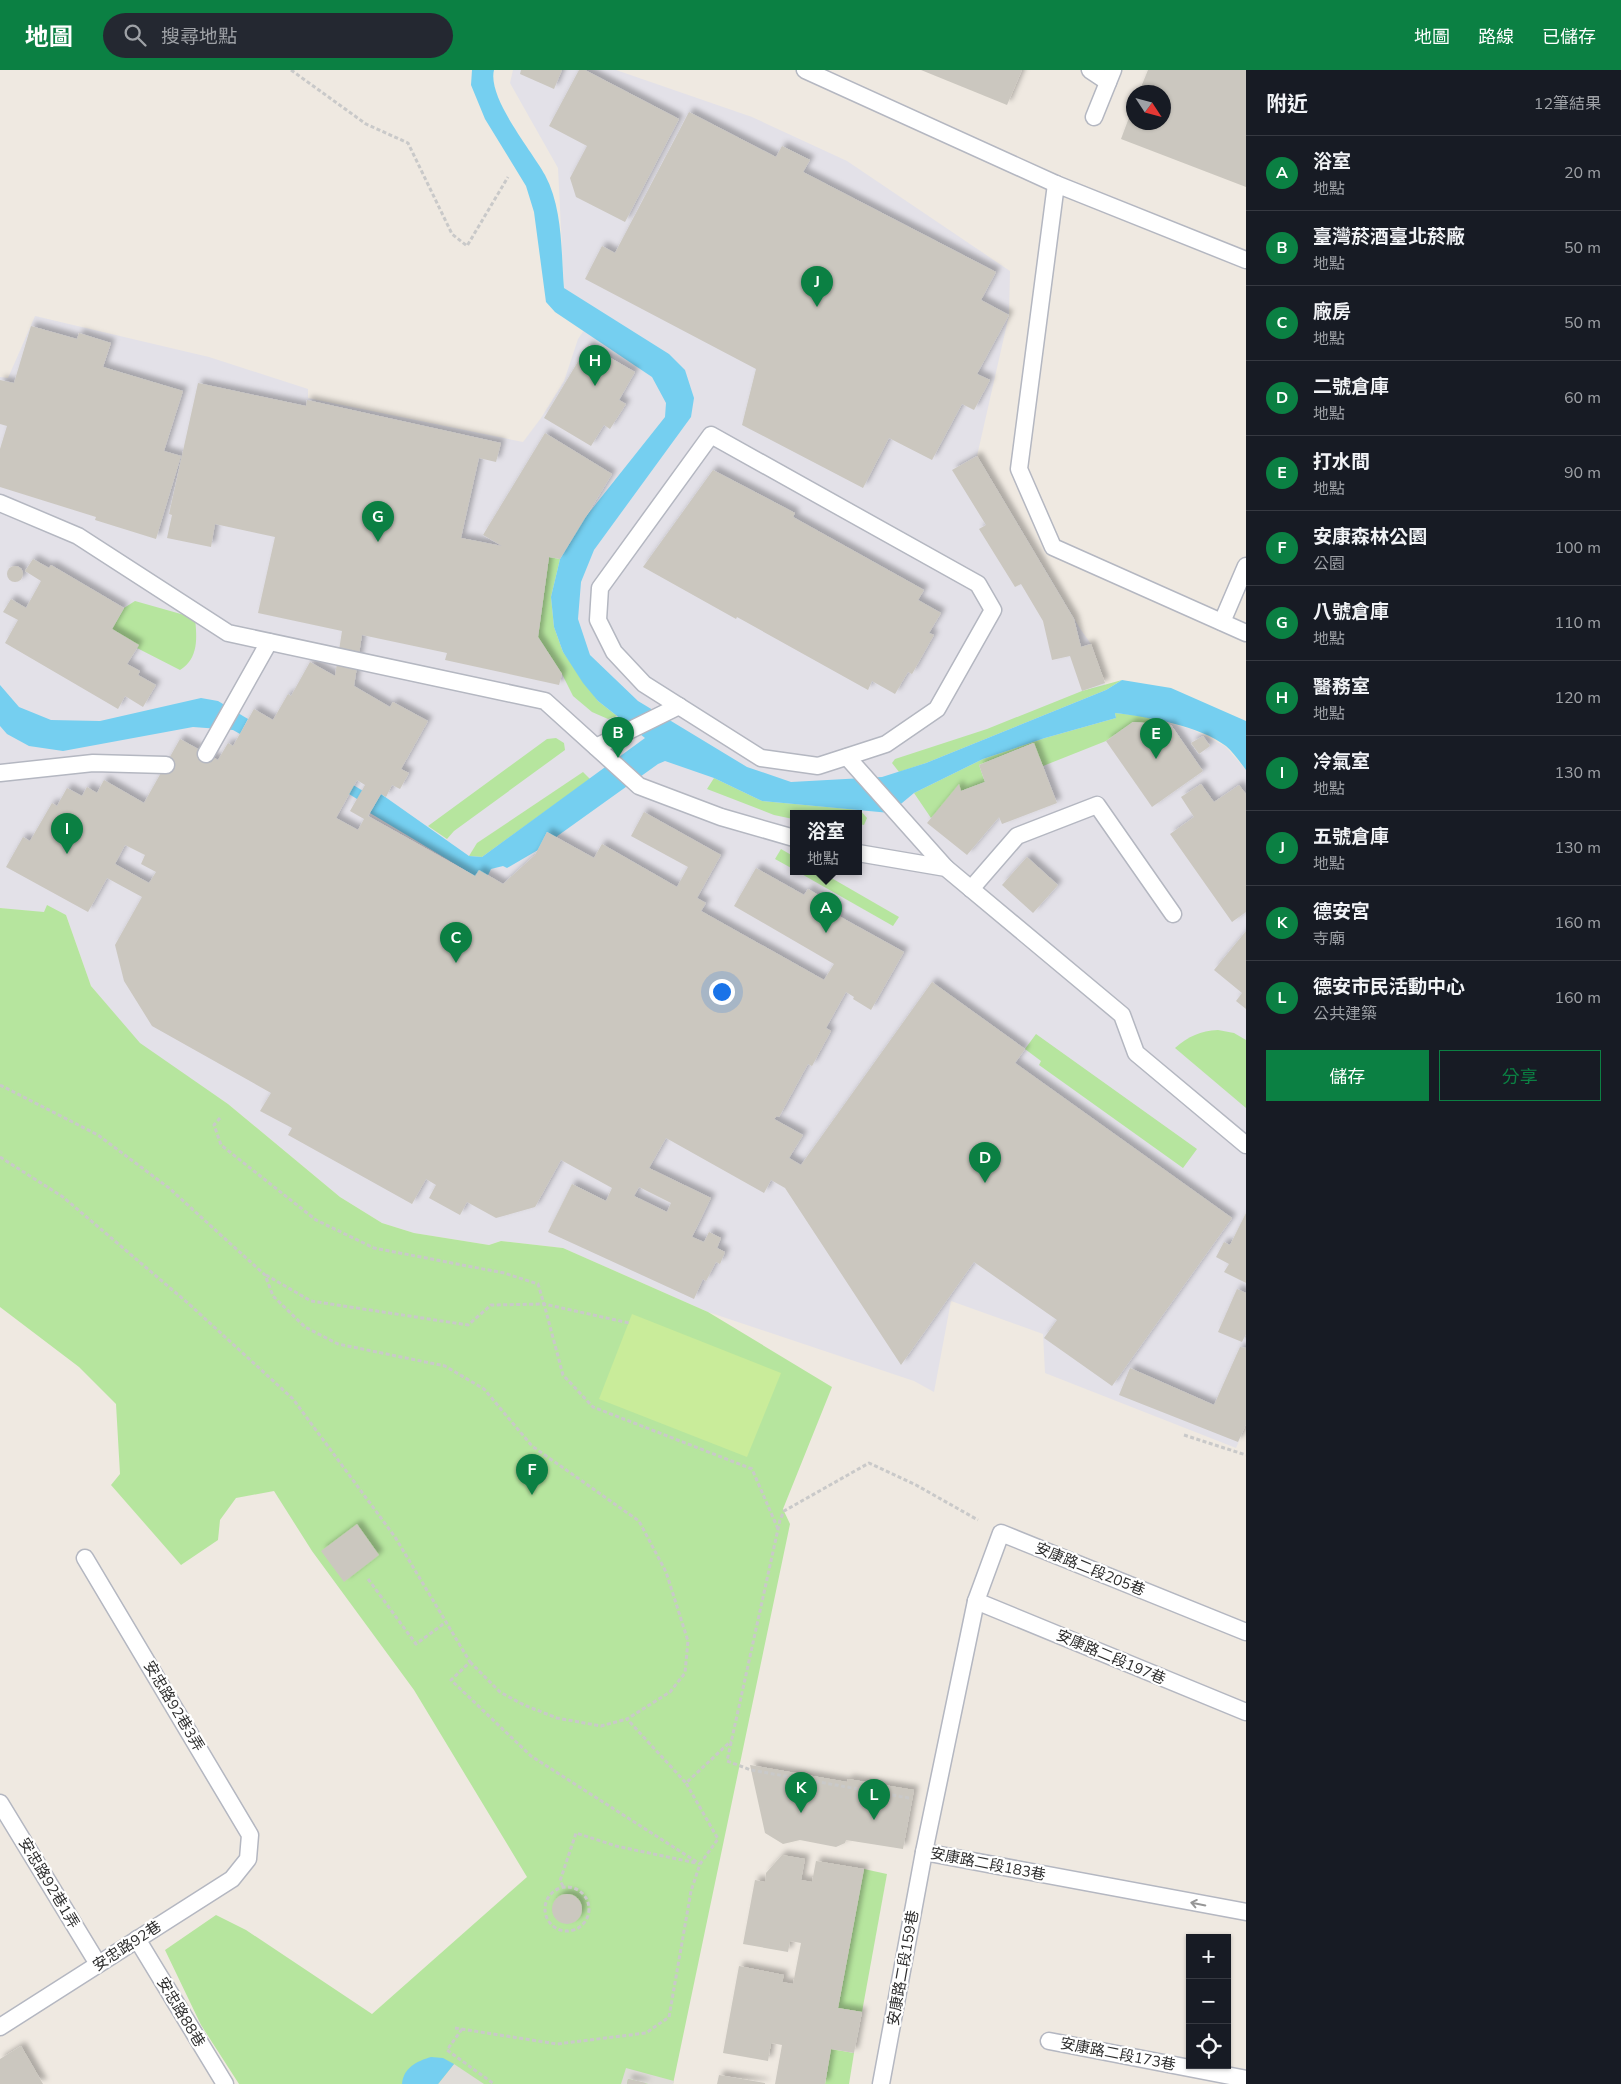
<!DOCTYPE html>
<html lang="zh-TW">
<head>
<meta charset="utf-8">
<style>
	:root { --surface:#171b24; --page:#242831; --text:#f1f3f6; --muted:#9ea1a6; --line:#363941; --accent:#0b8043 }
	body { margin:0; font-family:"Nunito Sans","Noto Sans TC",sans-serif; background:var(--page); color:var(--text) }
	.controls { position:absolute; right:15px; bottom:15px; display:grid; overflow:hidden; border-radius:0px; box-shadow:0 1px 4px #0004 }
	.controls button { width:45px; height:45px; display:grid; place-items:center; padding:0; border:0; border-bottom:1px solid var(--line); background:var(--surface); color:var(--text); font:25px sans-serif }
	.compass { position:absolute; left:1126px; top:15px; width:45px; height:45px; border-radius:50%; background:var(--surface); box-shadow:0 1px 4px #0004; rotate:126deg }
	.you { position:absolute; left:721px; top:921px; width:18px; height:18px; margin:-12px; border:4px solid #fff; border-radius:50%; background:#1a73e8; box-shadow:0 0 0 8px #1a73e833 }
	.badge { display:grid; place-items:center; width:32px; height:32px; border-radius:50%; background:var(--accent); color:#fff; font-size:16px; font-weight:700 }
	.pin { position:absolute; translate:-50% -41px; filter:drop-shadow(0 1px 2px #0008) }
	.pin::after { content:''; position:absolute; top:26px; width:18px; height:15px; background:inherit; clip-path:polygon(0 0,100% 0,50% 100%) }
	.popup { position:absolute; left:790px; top:740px; width:72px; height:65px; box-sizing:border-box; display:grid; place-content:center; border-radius:0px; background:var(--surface); filter:drop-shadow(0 1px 4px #0005); font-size:16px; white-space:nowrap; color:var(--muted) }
	.popup b { font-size:19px; color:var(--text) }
	.popup::after { content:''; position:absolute; left:50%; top:100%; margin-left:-10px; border:10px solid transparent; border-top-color:var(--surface) }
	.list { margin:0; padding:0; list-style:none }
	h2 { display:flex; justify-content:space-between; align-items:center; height:65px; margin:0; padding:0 20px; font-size:21px }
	h2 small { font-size:16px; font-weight:400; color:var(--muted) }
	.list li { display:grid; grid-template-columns:32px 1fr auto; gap:15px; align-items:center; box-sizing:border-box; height:75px; padding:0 20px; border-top:1px solid var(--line) }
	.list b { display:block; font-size:19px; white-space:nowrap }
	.list p { margin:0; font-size:16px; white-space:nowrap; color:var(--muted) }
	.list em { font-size:16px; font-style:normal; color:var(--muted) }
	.actions { display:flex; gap:10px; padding:15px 20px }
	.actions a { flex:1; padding:11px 0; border:1px solid var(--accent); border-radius:0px; text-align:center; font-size:18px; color:var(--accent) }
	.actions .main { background:var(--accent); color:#fff }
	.icon { flex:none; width:28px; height:28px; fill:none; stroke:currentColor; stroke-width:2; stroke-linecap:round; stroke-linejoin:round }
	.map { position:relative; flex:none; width:1246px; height:2014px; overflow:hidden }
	header { display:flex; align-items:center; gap:30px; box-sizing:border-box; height:70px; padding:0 25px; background:var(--accent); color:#fff }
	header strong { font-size:24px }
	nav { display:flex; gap:28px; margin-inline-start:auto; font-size:18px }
	.search { width:350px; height:45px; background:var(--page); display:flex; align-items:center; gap:12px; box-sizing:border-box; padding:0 18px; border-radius:28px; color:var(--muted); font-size:19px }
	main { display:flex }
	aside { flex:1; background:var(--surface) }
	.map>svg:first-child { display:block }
	.industrial { fill:#e3e1e8; fill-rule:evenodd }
	.green { fill:#b6e59e }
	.pitch { fill:#c9ec9a }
	.plaza { fill:#dfdcd8 }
	.water { fill:#75cff0 }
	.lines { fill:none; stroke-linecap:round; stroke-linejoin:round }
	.stream { stroke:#75cff0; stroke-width:10 }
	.building { fill:#cbc7bf; fill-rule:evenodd; filter:url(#shadow) }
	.lane-casing { stroke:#b4b7c1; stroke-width:19 }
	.path { stroke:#c9c9c9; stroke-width:3; stroke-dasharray:4 2.5; stroke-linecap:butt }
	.lane { stroke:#fff; stroke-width:16 }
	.oneway { stroke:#969696 }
	.labels { text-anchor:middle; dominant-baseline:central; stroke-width:4.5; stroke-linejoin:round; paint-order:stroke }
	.street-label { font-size:15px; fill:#2e2e2e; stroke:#fff }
</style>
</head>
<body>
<header>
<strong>地圖</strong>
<div class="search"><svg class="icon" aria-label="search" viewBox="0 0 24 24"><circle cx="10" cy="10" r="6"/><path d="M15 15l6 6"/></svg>搜尋地點</div>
<nav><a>地圖</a><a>路線</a><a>已儲存</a></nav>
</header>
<main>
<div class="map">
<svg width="1246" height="2014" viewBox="0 0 1246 2014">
	<defs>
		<filter id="shadow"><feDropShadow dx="4.5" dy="-4.5" stdDeviation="2.5" flood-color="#0004"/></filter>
	</defs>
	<rect width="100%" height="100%" fill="#efe9e1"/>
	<!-- industrial -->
	<path class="industrial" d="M 513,0 L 616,0 L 752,47 L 847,91 L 1010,201 L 1009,245 L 977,386 L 1081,560 L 1091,574 L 1115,643 L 1142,646 L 1191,659 L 1225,676 L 1246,700 L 1246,1354 L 1236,1378 L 1045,1303 L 1043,1264 L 951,1231 L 934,1322 L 914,1311 L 708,1242 L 563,1178 L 501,1171 L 489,1175 L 414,1163 L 382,1153 L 340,1127 L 228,1034 L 140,974 L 91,916 L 66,845 L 0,838 L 0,307 L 8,308 L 35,246 L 209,287 L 308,319 L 308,328 L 523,372 L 541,348 L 564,311 L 578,269 L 598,240 L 564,218 L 558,98 L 510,13 ZM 794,744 L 858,744 L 858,802 L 794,802 Z"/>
	<!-- green -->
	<g class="green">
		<polygon points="549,487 560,489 551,527 554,557 563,582 598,631 617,646 608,649 592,642 573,626 562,604 538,567"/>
		<path d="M 135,531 L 195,548 C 197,568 199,588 180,600 L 137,578 L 138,575 L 112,559 L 124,538 Z"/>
		<polygon points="1122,610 1106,620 926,693 899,702 892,693 895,689 987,659 1082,621"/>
		<polygon points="1115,643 1142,646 1171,655 1133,652 1106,671 1043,696 1033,673 979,695 985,712 961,721 931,748 914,723 983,689 1045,668 1116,648"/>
		<polygon points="556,668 564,673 565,680 454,761 447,769 428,756 547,669"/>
		<polygon points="583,702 590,709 482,787 469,786 477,773"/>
		<polygon points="714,708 762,731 860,740 867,748 864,755 859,754 858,744 794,744 793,749 774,745 707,719"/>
		<polygon points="781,779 793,786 793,799 775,789"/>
		<polygon points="798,802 821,802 899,847 893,856"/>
		<polygon points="47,835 66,845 91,916 140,973 228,1034 340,1127 382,1153 414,1163 489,1175 501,1171 563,1178 708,1242 832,1317 783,1439 790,1454 673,2014 239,2014 201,1955 165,1880 216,1845 246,1860 372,1944 527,1807 414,1620 312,1481 274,1421 236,1428 220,1450 218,1470 181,1495 111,1415 120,1404 116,1334 79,1297 0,1237 0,838 44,842"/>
		<path d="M 1218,960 L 1234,963 L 1246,970 L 1246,1038 L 1175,978 C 1189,966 1200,961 1218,960 Z"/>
		<polygon points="1036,964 1197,1079 1183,1098 1039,995 1041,991 1025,979"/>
		<polygon points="864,1799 887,1804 862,1942 838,1938"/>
		<polygon points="831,1979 854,1983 849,2014 825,2014"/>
	</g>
	<!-- pitch -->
	<polygon class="pitch" points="632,1244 781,1303 747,1387 599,1329"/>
	<!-- plaza -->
	<g class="plaza">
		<polygon points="454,1994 484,2014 438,2014"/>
		<polygon points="626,1998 674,2011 673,2014 648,2014 628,2009 627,2014 621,2014"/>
	</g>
	<!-- water -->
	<g class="water">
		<path d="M 472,0 L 494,0 C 487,28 532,81 545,105 C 563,139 561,181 564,218 L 669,284 L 685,300 L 694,328 L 691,347 L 594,480 L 581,512 L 578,549 L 590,585 L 638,631 L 747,697 L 791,712 L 882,707 L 926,693 L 1106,620 L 1122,610 L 1171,618 L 1246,651 L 1246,700 C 1240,692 1233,682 1226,676 C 1200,656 1148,647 1115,643 L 1116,648 L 1045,668 L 983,689 L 914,723 L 890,743 L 762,731 L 714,708 L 665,691 L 658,694 L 556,767 L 547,762 L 538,780 L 507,798 L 503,796 L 491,799 L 488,805 L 475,806 L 370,743 L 381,724 L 469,786 L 482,787 L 645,668 L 598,631 L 583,613 L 563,582 L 554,557 L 551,527 L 560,489 L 584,449 L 665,347 L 666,333 L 652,307 L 555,242 L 546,232 L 534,142 L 526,116 L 485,49 L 471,15 Z"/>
		<polygon points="0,615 19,637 51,650 100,651 201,628 218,631 248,649 240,664 233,660 193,657 63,681 29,676 7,664 0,656"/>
		<path d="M 431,1987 L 443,1988 L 454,1994 L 438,2014 L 402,2014 C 403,1998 417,1991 431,1987 Z"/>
	</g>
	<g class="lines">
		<!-- stream -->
		<polyline class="stream" points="342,714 370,731"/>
	</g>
	<!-- building -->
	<g class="building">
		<polygon points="521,0 562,0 554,19 520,4"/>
		<polygon points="579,0 585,0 679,49 625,152 576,127 570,108 587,76 549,56"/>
		<polygon points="921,0 1022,0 1007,35"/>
		<polygon points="1148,0 1246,0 1246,117 1121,69 1133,37 1134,52 1164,52 1164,22 1139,22"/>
		<polygon points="689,42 776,87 782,76 810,90 803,102 996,202 981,230 1009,245 977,304 990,310 974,340 962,334 932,390 889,368 863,418 742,355 756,299 585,209 602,176 615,183"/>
		<polygon points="31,256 77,269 79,263 111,273 103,297 183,321 164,381 181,386 156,469 95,450 96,447 0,417 0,379 7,356 0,354 0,310 14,313"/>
		<polygon points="588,275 635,302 619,330 626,334 610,359 604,355 591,376 544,348"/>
		<path d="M 198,313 L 306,336 L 307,330 L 501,373 L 496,392 L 479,388 L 461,468 L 502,476 L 483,465 L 545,363 L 612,404 L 560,489 L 549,487 L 538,567 L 562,604 L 559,615 L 445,590 L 447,583 L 362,565 L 354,616 L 390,637 L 393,632 L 428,651 L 401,699 L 409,703 L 400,719 L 392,715 L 386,727 L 381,724 L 368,746 L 475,806 L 479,800 L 503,814 L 535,785 L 547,762 L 594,788 L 602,774 L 677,817 L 688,797 L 631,766 L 644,742 L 721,785 L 697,828 L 706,833 L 701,841 L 824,910 L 834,894 L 734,836 L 756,798 L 804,825 L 808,819 L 841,838 L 837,845 L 904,882 L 871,940 L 853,929 L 854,927 L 846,922 L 826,958 L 831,961 L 812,996 L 808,994 L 779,1047 L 777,1046 L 774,1049 L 803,1065 L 789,1088 L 801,1095 L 932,912 L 1025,979 L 1015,993 L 1232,1148 L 1112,1316 L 1044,1268 L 1057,1250 L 974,1192 L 901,1295 L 785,1118 L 771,1110 L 764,1123 L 666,1068 L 649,1098 L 711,1128 L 692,1167 L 704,1172 L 709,1162 L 721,1168 L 717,1178 L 725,1182 L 720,1194 L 716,1192 L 706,1211 L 703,1209 L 694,1229 L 548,1162 L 572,1114 L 606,1131 L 612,1118 L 561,1090 L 535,1137 L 496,1148 L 467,1132 L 460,1145 L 429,1128 L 436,1115 L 426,1109 L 412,1134 L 288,1065 L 292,1058 L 260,1041 L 271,1023 L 152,956 L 124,911 L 115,875 L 142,827 L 107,808 L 88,842 L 6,797 L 23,767 L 30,771 L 52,733 L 57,736 L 67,718 L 82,726 L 87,717 L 97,723 L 104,710 L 144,733 L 180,669 L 218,690 L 228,673 L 233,676 L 254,639 L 273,650 L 288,624 L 291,626 L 310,592 L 335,606 L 342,561 L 258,543 L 275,467 L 215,454 L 211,477 L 167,468 L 172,445 L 169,444 ZM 357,710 L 365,715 L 350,741 L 364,749 L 358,760 L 336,748 ZM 125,775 L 145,785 L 141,794 L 156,802 L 149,813 L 115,794 ZM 639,1117 L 671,1133 L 667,1142 L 634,1126 Z"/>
		<polygon points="977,386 1074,549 1081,577 1091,574 1105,613 1082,621 1070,586 1052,590 1043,551 1021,514 1015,517 979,459 986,455 952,400"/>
		<polygon points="713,400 795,443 793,447 924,520 918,530 941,543 929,563 934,565 912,604 908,602 895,624 872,611 868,620 737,547 736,549 643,497"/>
		<polygon points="33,489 49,498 51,495 124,538 112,559 139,575 127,594 140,601 138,605 156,615 143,637 125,626 118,639 5,573 18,550 3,542 11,529 26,538 41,511 25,501"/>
		<circle cx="15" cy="504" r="8"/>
		<polygon points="1133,652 1171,655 1203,701 1152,737 1106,671"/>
		<polygon points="1203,666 1210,676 1199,684 1191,673"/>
		<polygon points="1034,673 1057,733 1002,754 999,747 967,785 927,753 959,714 961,721 985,712 979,695"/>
		<polygon points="1201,714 1214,732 1239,715 1246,724 1246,842 1232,852 1170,764 1194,747 1181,727"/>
		<polygon points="1027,787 1058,815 1033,843 1002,815"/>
		<polygon points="1246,861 1246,939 1236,931 1242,923 1214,900"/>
		<polygon points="1246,1143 1246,1213 1224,1202 1229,1194 1216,1187 1224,1172 1230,1175"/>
		<polygon points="1237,1219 1246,1223 1246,1264 1242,1272 1218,1262"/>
		<polygon points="1240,1277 1246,1278 1246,1354 1238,1372 1119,1325 1130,1298 1214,1335"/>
		<polygon points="357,1454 379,1485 344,1512 321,1481"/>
		<polygon points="750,1695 847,1712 848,1709 914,1720 903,1779 846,1770 845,1773 836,1777 800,1770 783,1774 765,1763"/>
		<polygon points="782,1785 805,1789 801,1810 812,1812 816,1791 864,1799 838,1938 862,1942 854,1983 831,1979 825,2014 775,2014 782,1975 771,1973 768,1991 723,1983 739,1896 784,1905 782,1912 793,1914 801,1873 790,1871 788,1882 743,1874 755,1810 765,1812 766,1803"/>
		<circle cx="567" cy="1839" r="15"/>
		<polygon points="21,1976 43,2014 0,2014 0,1989"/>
		<polygon points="719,2005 765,2013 765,2014 717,2014"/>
		<polygon points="628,2009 646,2013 645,2014 627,2014"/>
	</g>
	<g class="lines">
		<!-- lane casing -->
		<g class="lane-casing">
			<g id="lane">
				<polyline points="805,0 1056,114"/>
				<polyline points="1090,0 1108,12"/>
				<polyline points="1094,47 1113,0"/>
				<polyline points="1246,190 1056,114 1019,399 1053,477 1246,563"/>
				<polygon points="711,365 978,514 993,540 937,639 886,674 818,696 761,688 644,614 614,582 598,550 600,518"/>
				<polyline points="0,433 78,466 228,563 545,631 639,716 721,747 794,768"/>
				<polyline points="1222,552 1246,496"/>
				<polyline points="596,677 679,636"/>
				<polyline points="206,684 269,572"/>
				<polyline points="847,687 946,798"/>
				<polyline points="0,703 93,693 166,695"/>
				<polyline points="858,783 946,798 1122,945 1136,983 1246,1075"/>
				<polyline points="971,819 1017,766 1097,735 1173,844"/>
				<polyline points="976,1531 1246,1642"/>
				<polyline points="0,1733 98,1894"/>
				<polyline points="924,1782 1246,1842"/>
				<polyline points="137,1869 225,2014"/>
				<polyline points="0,1957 232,1809 248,1789 250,1765 85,1488"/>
				<polyline points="1049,1971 1246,2009"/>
				<polyline points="881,2014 924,1782 976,1531 1001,1463 1246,1562"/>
			</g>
		</g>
		<!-- path -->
		<g class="path">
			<polyline points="291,0 366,54 408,73 452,164 467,176 508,107"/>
			<polyline points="0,1015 98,1065 169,1118 265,1205 273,1226 305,1257 338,1274 445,1296 484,1319 532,1376 639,1451 666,1502 688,1571 685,1603 670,1622 627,1649 686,1713"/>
			<polyline points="220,1048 214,1055 221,1075 316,1150 374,1178 504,1203 538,1214 544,1234 629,1253"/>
			<polyline points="0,1087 63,1127 189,1234 293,1329 395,1467 470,1592 451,1610 531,1686 700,1794"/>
			<polyline points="266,1205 311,1231 468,1255 491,1235 544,1234 563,1305 593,1337 752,1399 778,1459"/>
			<polyline points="1184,1365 1246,1385"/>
			<polyline points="368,1509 416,1574 446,1552"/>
			<polyline points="470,1592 500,1622 524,1635 557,1648 601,1656 627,1649"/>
			<polyline points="909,1728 751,1700 727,1691 780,1450 784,1441 869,1393 916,1415 978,1450"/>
			<polyline points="563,1816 560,1811 576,1763 616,1776 696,1793"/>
			<circle cx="567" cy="1839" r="22"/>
			<polyline points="455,1958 557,1974 646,1963 669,1947 691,1821 700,1794 718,1769 686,1713 731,1671"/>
			<polyline points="462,1959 447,1980 494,2014"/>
		</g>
		<!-- lane -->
		<use href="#lane" class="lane"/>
	</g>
	<!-- one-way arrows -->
	<defs><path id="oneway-shaft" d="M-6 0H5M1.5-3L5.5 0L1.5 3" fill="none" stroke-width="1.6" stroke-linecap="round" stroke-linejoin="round" transform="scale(1.25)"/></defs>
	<use class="oneway" href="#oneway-shaft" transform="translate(1198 1834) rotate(-169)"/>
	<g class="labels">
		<!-- street labels -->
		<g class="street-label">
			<text transform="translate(1090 1499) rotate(22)">安康路二段205巷</text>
			<text transform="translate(1111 1587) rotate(23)">安康路二段197巷</text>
			<text transform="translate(174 1636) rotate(59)">安忠路92巷3弄</text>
			<text transform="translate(988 1794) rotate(11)">安康路二段183巷</text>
			<text transform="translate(49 1813) rotate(59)">安忠路92巷1弄</text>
			<text transform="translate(127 1876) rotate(-33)">安忠路92巷</text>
			<text transform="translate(903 1898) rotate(-80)">安康路二段159巷</text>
			<text transform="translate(181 1942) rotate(59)">安忠路88巷</text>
			<text transform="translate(1118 1984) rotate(11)">安康路二段173巷</text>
		</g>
	</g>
</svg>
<div class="controls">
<button>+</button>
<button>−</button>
<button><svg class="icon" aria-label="locate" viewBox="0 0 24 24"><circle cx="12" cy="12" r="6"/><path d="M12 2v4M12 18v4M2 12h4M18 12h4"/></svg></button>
</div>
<svg class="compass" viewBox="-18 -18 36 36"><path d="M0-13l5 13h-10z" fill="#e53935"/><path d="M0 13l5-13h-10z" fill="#9ea1a6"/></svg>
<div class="you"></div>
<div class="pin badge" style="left:826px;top:863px">A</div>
<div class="popup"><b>浴室</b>地點</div>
<div class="pin badge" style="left:618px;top:688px">B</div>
<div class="pin badge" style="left:456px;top:893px">C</div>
<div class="pin badge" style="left:985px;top:1113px">D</div>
<div class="pin badge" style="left:1156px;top:689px">E</div>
<div class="pin badge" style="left:532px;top:1425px">F</div>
<div class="pin badge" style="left:378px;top:472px">G</div>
<div class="pin badge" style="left:595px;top:316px">H</div>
<div class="pin badge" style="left:67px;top:784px">I</div>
<div class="pin badge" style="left:817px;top:237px">J</div>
<div class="pin badge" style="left:801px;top:1743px">K</div>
<div class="pin badge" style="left:874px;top:1750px">L</div>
</div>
<aside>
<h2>附近<small>12筆結果</small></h2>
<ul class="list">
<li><span class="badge">A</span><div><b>浴室</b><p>地點</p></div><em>20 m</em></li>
<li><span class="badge">B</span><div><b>臺灣菸酒臺北菸廠</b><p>地點</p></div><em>50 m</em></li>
<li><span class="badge">C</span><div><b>廠房</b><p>地點</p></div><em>50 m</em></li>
<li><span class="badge">D</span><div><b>二號倉庫</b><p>地點</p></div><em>60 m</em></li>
<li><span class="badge">E</span><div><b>打水間</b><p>地點</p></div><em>90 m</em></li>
<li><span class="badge">F</span><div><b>安康森林公園</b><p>公園</p></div><em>100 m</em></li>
<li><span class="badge">G</span><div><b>八號倉庫</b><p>地點</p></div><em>110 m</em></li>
<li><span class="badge">H</span><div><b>醫務室</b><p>地點</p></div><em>120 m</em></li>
<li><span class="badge">I</span><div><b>冷氣室</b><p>地點</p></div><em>130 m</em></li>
<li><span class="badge">J</span><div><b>五號倉庫</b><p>地點</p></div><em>130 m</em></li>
<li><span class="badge">K</span><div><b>德安宮</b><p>寺廟</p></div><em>160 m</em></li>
<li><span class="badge">L</span><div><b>德安市民活動中心</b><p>公共建築</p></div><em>160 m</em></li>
</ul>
<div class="actions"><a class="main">儲存</a><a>分享</a></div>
</aside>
</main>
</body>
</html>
